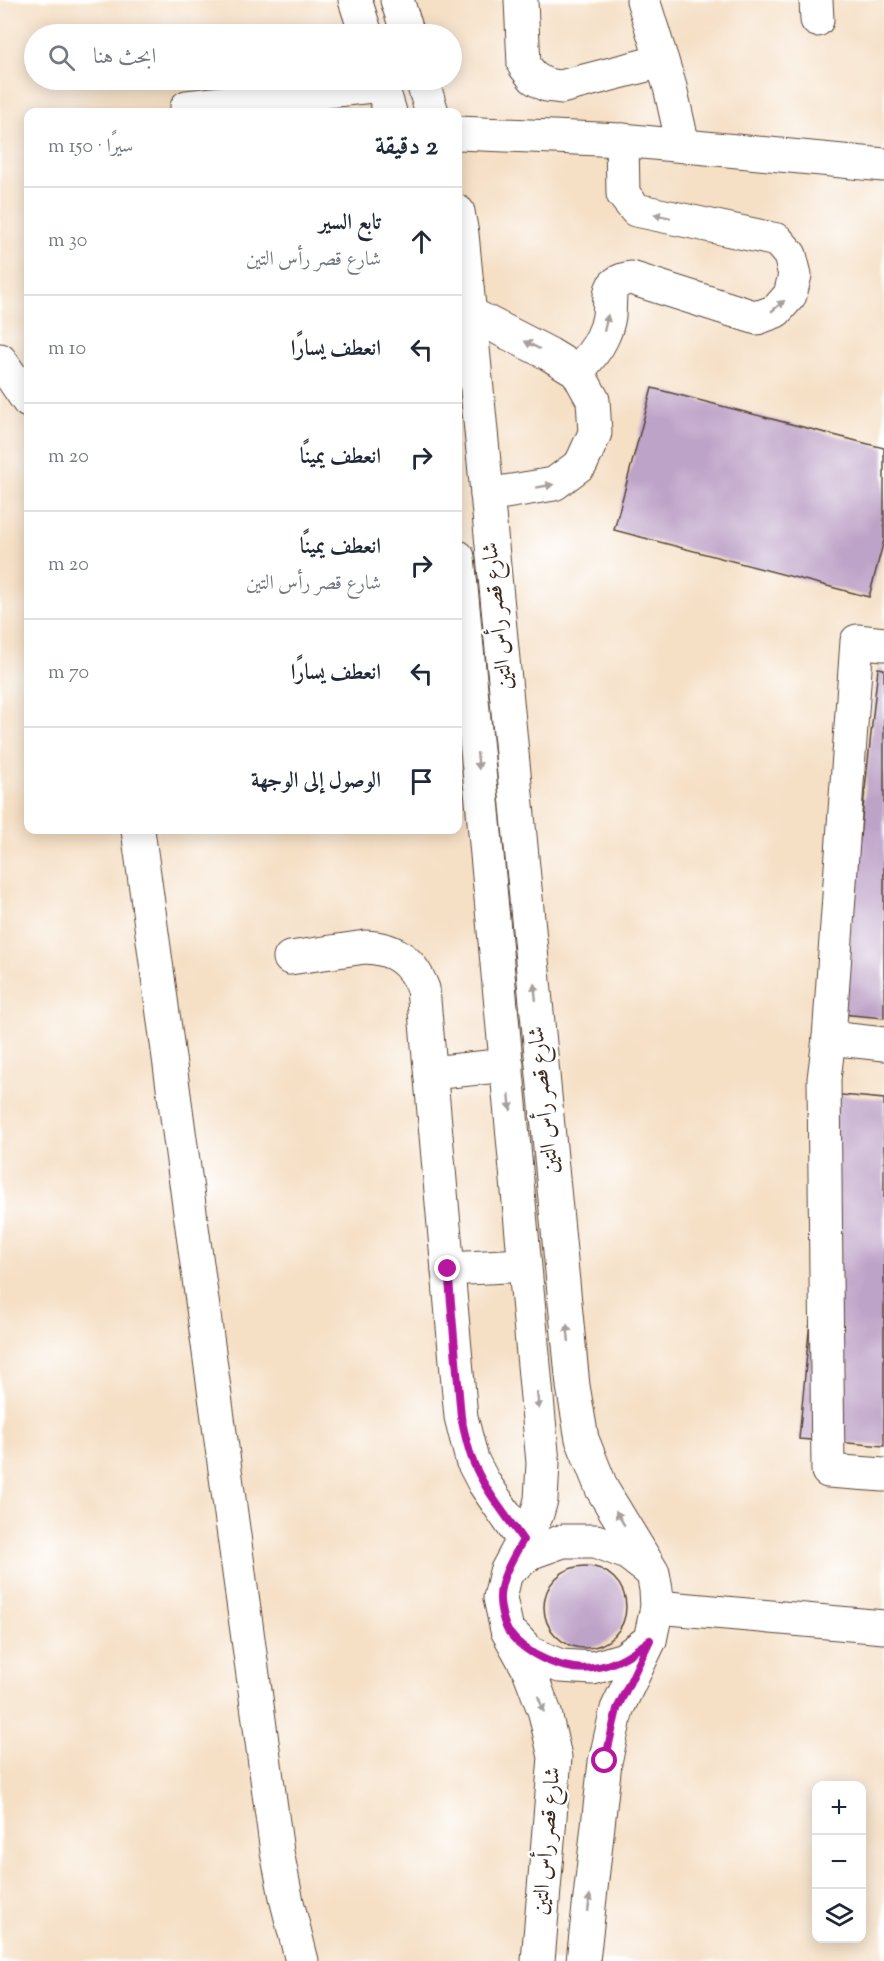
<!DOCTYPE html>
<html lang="ar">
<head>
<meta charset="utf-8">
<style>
	:root { --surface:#fff; --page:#f2f2f3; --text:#1f2937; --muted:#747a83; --line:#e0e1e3 }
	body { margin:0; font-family:"Sorts Mill Goudy",Amiri,serif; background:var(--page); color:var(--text); direction:rtl }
	.controls { position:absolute; right:18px; bottom:18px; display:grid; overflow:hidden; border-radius:12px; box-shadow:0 3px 15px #0003 }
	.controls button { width:54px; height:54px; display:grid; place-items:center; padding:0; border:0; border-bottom:2px solid var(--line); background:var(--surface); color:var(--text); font:30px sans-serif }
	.stop { position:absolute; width:18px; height:18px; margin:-14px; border:4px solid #b5179e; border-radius:50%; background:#fff }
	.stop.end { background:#b5179e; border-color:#fff; box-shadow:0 2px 6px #0008 }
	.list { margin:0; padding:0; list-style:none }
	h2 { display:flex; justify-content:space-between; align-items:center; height:78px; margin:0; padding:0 24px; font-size:26px }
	h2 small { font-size:20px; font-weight:400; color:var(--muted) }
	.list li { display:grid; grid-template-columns:39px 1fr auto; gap:18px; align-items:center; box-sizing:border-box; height:108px; padding:0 24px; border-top:2px solid var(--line) }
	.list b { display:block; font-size:22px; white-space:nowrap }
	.list p { margin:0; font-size:20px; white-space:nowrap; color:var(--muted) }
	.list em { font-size:20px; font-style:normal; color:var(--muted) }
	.icon { flex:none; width:33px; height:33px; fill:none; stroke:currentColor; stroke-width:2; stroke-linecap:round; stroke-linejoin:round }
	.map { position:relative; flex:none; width:884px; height:1961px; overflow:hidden; direction:ltr }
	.search { position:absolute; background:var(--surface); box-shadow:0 3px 15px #0003; left:24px; top:24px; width:438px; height:66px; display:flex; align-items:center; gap:15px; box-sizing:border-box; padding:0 21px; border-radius:33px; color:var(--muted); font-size:22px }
	.panel { position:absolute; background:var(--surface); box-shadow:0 3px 15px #0003; left:24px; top:108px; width:438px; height:726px; border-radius:12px; direction:rtl }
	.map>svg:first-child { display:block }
	.building { fill:#bea3c8 }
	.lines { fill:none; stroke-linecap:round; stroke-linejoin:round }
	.minor-casing { stroke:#574537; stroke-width:35 }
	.major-casing { stroke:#574537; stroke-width:35 }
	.minor { stroke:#fff; stroke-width:33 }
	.major { stroke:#fff; stroke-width:33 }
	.oneway { fill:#a79f9a }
	.route { stroke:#b5179e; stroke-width:8 }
	.labels { text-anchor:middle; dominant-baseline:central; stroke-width:4.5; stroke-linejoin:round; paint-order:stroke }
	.street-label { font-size:22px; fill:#3b2a1e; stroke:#fff }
</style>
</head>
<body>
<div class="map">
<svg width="884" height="1961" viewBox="0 0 884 1961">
	<rect width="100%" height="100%" fill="#fff"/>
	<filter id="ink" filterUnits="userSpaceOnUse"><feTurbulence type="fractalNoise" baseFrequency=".0167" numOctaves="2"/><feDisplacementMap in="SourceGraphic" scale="12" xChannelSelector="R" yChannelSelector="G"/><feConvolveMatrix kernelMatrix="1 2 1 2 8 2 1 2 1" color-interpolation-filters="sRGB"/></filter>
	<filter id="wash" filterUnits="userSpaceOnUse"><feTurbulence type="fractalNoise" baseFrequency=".008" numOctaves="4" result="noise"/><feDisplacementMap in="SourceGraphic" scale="24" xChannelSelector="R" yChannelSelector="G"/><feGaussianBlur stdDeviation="1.35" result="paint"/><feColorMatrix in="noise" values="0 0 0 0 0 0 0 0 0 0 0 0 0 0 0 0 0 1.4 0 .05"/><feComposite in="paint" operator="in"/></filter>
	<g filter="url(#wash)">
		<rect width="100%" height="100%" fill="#f5dfc5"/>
		<g id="blocks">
			<!-- building -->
			<g class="building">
				<polygon points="652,388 884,448 884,540 869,597 614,530"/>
				<polygon points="878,668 884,669 884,1018 841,1014"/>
				<polygon points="831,1094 884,1099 884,1446 799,1439"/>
				<circle cx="585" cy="1607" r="41"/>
			</g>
		</g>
	</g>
	<g filter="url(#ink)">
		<use href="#blocks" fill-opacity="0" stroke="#574537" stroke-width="1.5"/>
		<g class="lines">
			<!-- minor casing -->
			<g class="minor-casing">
				<g id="minor">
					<polyline points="521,0 524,65 534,78 546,85 561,87 662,61"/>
					<polyline points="643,0 670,87 683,145"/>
					<polyline points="816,0 817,20"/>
					<polyline points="188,112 187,107 381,85"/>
					<polyline points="458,133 622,140 884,165"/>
					<polyline points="469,313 549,354 577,371 593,400 595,433 581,464 554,484 487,495"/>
					<polyline points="0,360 28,401"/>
					<path d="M 577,371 C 587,361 596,351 602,338 C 605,332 608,323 609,316 C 611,295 605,282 631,278 L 757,318 L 776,311 L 790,295 L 795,275 L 790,255 L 777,240 L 636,210 L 623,194 L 622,140"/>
					<polyline points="884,644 857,641 829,1038 824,1079 828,1471 884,1475"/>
					<polyline points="138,830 277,1852 287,1902 302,1961"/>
					<path d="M 290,958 L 365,947 C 395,948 412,961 423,989 L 461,1417 L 472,1460 L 484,1483 L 523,1540"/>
					<polyline points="829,1038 884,1044"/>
					<polyline points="431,1073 507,1065"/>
					<polyline points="448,1269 524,1265"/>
					<polyline points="657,1607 884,1627"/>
				</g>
			</g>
			<!-- major casing -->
			<g class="major-casing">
				<g id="major">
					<polyline points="355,0 366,34"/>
					<polyline points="397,0 408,34"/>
					<polyline points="380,80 390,112"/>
					<polyline points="422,80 432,112"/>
					<polyline points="458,212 462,234 573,1386 582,1439 602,1489 653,1573 656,1590 657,1607 650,1640 617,1709 605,1762 583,1961"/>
					<polyline points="458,557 483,811 543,1463 541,1500 537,1514 506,1572 500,1598 507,1630 529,1670 545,1713 555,1757 538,1961"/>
					<polyline points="507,1571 532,1552 563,1541 596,1541 627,1553 649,1570"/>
					<polyline points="515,1637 530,1653 560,1666 593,1668 624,1659 650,1640"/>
				</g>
			</g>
			<!-- minor -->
			<use href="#minor" class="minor"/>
			<!-- major -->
			<use href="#major" class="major"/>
		</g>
		<!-- one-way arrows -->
		<defs><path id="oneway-solid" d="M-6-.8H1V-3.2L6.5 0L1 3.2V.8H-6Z" transform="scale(1.5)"/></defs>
		<g class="oneway">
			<use href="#oneway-solid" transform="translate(662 216) rotate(-168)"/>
			<use href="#oneway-solid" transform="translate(778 306) rotate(-40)"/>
			<use href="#oneway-solid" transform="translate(606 323) rotate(-77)"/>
			<use href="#oneway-solid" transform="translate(532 345) rotate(-153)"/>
			<use href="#oneway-solid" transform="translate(545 486) rotate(-10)"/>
			<use href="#oneway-solid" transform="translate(478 761) rotate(84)"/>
			<use href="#oneway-solid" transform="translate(535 992) rotate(-96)"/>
			<use href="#oneway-solid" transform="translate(510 1102) rotate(85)"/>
			<use href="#oneway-solid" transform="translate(568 1333) rotate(-96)"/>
			<use href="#oneway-solid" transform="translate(538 1401) rotate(84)"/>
			<use href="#oneway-solid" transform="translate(620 1518) rotate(-121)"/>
			<use href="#oneway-solid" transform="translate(541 1704) rotate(70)"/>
			<use href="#oneway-solid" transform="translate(589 1903) rotate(-84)"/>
		</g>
	</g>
	<g class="lines" filter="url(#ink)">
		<!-- route -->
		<path class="route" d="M 448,1269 L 461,1417 C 464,1431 467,1445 472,1459 C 483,1488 505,1514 523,1540 C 514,1556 499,1580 500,1599 C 500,1608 504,1624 508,1631 C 525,1655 564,1672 593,1668 C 616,1665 633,1653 650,1640 L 617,1709 L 605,1761"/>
	</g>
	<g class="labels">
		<!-- street labels -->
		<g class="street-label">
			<text transform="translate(499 616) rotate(-96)">شارع قصر رأس التين</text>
			<text transform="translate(545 1100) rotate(-96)">شارع قصر رأس التين</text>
			<text transform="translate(548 1841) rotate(-85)">شارع قصر رأس التين</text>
		</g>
	</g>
</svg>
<div class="controls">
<button>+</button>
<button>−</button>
<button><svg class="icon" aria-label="layers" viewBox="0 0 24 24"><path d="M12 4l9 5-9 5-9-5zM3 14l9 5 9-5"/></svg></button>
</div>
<div class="stop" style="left:605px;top:1761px"></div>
<div class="stop end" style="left:448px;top:1269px"></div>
<div class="search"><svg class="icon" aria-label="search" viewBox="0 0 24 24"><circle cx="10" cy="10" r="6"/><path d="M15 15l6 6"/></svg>ابحث هنا</div>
<section class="panel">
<h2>2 دقيقة<small>سيرًا · 150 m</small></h2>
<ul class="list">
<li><svg class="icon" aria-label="ahead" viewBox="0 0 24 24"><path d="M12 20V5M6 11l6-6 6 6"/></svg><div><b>تابع السير</b><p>شارع قصر رأس التين</p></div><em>30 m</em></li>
<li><svg class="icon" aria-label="left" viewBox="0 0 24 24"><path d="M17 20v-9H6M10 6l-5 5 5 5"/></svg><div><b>انعطف يسارًا</b></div><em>10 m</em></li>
<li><svg class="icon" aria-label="right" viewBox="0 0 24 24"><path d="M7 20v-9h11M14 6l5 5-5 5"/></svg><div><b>انعطف يمينًا</b></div><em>20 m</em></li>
<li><svg class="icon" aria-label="right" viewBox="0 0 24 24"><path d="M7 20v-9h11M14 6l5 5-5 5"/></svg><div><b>انعطف يمينًا</b><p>شارع قصر رأس التين</p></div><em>20 m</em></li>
<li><svg class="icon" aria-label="left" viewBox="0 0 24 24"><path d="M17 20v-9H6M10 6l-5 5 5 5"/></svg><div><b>انعطف يسارًا</b></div><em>70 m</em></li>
<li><svg class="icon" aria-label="arrive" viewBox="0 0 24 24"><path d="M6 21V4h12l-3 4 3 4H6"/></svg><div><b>الوصول إلى الوجهة</b></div></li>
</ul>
</section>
</div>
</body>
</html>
